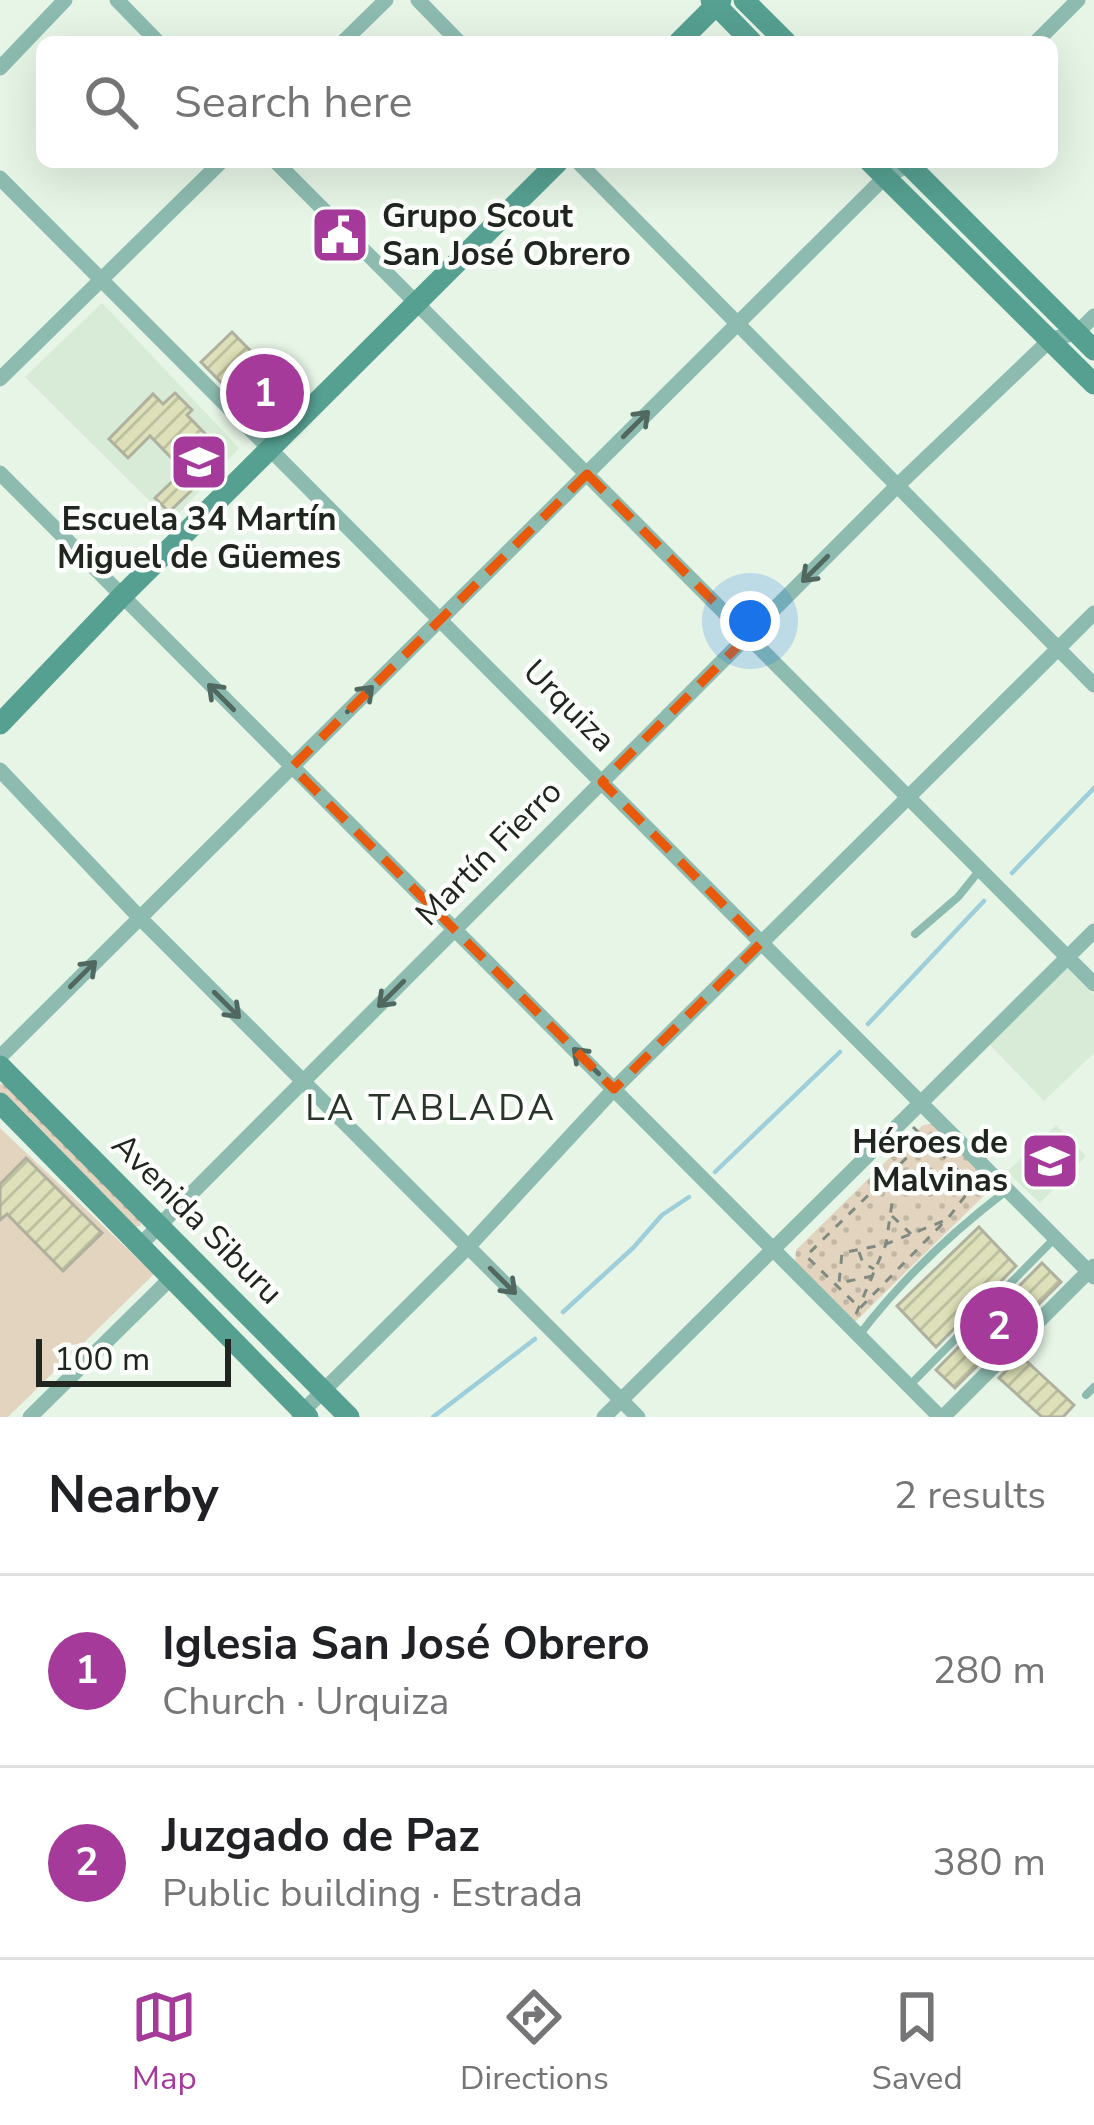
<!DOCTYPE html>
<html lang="en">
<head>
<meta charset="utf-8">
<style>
	:root { --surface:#fff; --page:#f6f6f6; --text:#202124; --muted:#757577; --line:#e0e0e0; --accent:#a53a9b }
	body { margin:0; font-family:"Nunito Sans",sans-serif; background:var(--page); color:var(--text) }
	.scale { position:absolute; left:36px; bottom:30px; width:195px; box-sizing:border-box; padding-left:12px; border:6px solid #202520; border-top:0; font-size:33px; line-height:42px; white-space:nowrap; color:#202520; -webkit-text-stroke:9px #fbfefb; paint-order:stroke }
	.you { position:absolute; left:750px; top:621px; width:42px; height:42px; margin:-30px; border:9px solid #fff; border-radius:50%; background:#1a73e8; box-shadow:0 0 0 18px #1a73e833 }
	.badge { display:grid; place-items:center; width:78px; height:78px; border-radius:50%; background:var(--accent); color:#fff; font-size:39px; font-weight:700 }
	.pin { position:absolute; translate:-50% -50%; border:6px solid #fff; box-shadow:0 3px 12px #0006 }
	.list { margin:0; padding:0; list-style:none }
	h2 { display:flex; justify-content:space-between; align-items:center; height:156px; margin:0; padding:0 48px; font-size:51px }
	h2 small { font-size:39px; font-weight:400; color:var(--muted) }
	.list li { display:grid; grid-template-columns:78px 1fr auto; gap:36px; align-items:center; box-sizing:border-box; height:192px; padding:0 48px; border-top:3px solid var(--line) }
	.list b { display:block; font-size:45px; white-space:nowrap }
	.list p { margin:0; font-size:39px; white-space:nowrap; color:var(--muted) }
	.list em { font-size:39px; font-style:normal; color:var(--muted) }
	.icon { flex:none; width:66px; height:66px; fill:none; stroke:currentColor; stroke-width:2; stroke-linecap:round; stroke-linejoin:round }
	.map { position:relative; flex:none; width:1094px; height:1417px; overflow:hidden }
	.search { position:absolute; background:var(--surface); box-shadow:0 12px 48px #0002; left:36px; right:36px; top:36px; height:132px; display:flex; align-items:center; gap:30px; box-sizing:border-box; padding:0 42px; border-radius:18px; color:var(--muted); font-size:45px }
	.sheet { height:540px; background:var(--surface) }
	nav { display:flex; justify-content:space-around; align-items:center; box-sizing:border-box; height:168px; border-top:3px solid var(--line); background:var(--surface); font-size:33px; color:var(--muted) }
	nav a { display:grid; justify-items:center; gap:6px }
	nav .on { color:var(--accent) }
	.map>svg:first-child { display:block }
	.built { fill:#d7ebd7 }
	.grass { fill:url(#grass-dots) }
	.pitch { fill:#e3d4bf }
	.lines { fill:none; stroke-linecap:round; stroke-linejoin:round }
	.stream { stroke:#9dceda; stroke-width:4.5 }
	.building { fill:url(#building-hatch); stroke:#afb09e; stroke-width:3 }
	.path { stroke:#808a80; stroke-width:3; stroke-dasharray:9 9; stroke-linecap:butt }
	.lane { stroke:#8dbbb0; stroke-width:8 }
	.street { stroke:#8dbbb0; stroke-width:15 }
	.secondary { stroke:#56a091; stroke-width:21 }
	.oneway { stroke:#516861 }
	.marked { fill:none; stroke:#e8590c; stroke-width:9; stroke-dasharray:24 15; stroke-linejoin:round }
	.labels { text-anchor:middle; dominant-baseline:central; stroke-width:9; stroke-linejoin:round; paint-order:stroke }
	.poi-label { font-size:33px; font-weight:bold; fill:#202520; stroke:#fbfefb; text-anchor:start }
	.street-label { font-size:33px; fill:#202520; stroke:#fbfefb }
	.neighbourhood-label { font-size:36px; letter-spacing:3px; fill:#2a352a; stroke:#fbfefb }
</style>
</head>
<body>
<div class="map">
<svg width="1094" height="1417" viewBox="0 0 1094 1417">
	<defs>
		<pattern id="grass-dots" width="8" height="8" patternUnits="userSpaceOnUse" patternTransform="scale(3)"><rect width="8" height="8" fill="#e3d4bf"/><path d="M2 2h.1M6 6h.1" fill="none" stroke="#c2b6a4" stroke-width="1.8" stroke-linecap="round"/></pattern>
		<pattern id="building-hatch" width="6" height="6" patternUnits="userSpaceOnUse" patternTransform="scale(3)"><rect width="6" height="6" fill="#dde0b8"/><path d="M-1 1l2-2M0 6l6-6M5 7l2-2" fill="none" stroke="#bdc09e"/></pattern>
	</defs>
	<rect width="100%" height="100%" fill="#e6f5e6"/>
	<!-- built -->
	<g class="built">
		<polygon points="102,303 239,448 171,522 25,377"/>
		<polygon points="1067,968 1094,995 1094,1053 1044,1101 988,1043"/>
		<polygon points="1056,1125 1086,1156 1040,1203 1007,1172"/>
	</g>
	<!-- grass -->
	<g class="grass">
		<polygon points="0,1084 7,1084 140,1219 141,1225 136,1227 0,1093"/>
		<polygon points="932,1124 996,1184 855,1322 795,1262 796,1250 923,1125"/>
	</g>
	<!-- pitch -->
	<polygon class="pitch" points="0,1128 154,1274 8,1417 0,1417"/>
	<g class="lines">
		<!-- stream -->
		<g class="stream">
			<polyline points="1012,873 1094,788"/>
			<polyline points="868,1024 984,901"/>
			<polyline points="715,1172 840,1052"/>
			<polyline points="563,1312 633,1248 662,1215 689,1197"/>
			<polyline points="433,1417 535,1339"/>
		</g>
	</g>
	<!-- building -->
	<g class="building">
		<polygon points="232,332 289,390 258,420 201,362"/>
		<polygon points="175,393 192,410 187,415 219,448 190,477 150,436 128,458 109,439 153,394 163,404"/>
		<polygon points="182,472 196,486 169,512 155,498"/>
		<polygon points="26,1158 102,1233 63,1271 7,1214 0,1220 0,1184"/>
		<polygon points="979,1227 1016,1266 936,1347 897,1306"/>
		<polygon points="1042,1263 1061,1282 955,1388 936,1370"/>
		<polygon points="1021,1356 1074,1405 1063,1417 1042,1417 999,1378"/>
	</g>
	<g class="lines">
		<!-- path -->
		<g class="path">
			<polyline points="913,1127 973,1185 980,1180"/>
			<polyline points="892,1216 911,1234"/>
			<polyline points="949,1217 972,1187"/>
			<polyline points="859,1252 863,1263 874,1269"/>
			<polyline points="873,1276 839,1283 842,1253 886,1244 946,1220 860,1308 806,1256 933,1132"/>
			<polyline points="856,1314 886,1244 897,1169"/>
		</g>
		<!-- lane -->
		<g class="lane">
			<polyline points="915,934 958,897 979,871"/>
			<path d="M 860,1334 C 902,1279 951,1233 1006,1191"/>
			<polyline points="911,1384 1055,1238"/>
			<polyline points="1086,1395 1094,1387"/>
		</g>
		<!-- street -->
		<g class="street">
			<polyline points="117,0 158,42"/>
			<polyline points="418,0 459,42"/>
			<polyline points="343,42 386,0"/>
			<polyline points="1036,42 1078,0"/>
			<polyline points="0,68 65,0"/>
			<polyline points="276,162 1094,984"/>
			<polyline points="578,162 1094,685"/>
			<polyline points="0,178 1094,1277"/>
			<polyline points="0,379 221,162"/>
			<polyline points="0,473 940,1417"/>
			<polyline points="0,770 140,918 638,1417"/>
			<polyline points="0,1057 885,177 914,162"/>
			<polyline points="140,1245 897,486 1051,339 1077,333 1094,316"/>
			<polyline points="299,1415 469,1246 614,1089 1094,613"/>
			<polyline points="30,1417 172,1277"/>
			<polyline points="604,1417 1094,931"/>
			<polyline points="943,1417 1094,1266"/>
		</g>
		<!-- secondary -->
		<g class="secondary">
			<polyline points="711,0 752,42"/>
			<polyline points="744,0 786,42"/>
			<polyline points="679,42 721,0"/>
			<polyline points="870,162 1094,384"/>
			<polyline points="906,162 1094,350"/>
			<polyline points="0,724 121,597 558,162"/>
			<polyline points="0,1066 349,1417"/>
			<polyline points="0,1103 308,1417"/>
		</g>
	</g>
	<!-- one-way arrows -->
	<defs><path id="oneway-shaft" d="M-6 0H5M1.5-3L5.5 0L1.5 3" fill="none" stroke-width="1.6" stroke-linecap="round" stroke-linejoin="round" transform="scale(3)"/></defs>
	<g class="oneway">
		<use href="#oneway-shaft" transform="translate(636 424) rotate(-45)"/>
		<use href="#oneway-shaft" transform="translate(815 569) rotate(135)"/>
		<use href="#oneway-shaft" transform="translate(221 697) rotate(-135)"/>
		<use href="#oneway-shaft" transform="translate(360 699) rotate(-45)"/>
		<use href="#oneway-shaft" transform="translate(83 974) rotate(-45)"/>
		<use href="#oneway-shaft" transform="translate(391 994) rotate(135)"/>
		<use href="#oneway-shaft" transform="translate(227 1005) rotate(45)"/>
		<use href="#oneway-shaft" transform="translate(586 1061) rotate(-135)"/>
		<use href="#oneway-shaft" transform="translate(503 1281) rotate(45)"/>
	</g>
	<!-- marked area -->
	<path class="marked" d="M 587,474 L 748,636 L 602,782 L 761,943 L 614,1089 L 292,767 Z"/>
	<!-- icons -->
	<defs>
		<g id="civic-square" transform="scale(3)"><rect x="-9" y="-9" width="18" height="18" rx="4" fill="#a53a9b" stroke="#fbfefb"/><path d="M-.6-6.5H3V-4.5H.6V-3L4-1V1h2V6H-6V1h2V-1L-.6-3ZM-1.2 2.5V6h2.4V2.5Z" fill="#fff"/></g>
		<g id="school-square" transform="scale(3)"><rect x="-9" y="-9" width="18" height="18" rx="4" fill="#a53a9b" stroke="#fbfefb"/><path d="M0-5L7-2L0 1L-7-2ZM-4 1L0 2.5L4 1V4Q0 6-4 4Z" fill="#fff"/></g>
	</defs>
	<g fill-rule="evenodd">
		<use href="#civic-square" x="340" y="235"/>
		<use href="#school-square" x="199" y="462"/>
		<use href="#school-square" x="1050" y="1161"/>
	</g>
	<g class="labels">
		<!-- poi labels -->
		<g class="poi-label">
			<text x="382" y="216">Grupo Scout<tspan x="382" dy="38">San José Obrero</tspan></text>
			<text x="199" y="519" text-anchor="middle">Escuela 34 Martín<tspan x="199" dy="38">Miguel de Güemes</tspan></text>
			<text x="1008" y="1142" text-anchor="end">Héroes de<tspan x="1008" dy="38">Malvinas</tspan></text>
		</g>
		<!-- street labels -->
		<g class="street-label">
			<text transform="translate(569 706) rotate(45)">Urquiza</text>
			<text transform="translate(489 853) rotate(-45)">Martín Fierro</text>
			<text transform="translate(197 1219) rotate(45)">Avenida Siburu</text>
		</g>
		<!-- neighbourhood labels -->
		<g class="neighbourhood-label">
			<text x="431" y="1108">LA TABLADA</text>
		</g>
	</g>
</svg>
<div class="scale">100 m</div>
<div class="you"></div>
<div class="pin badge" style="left:265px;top:393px">1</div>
<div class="pin badge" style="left:999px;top:1326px">2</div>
<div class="search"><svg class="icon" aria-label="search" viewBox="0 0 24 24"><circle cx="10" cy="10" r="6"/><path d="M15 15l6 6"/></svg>Search here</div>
</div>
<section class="sheet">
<h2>Nearby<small>2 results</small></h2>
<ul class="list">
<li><span class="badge">1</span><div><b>Iglesia San José Obrero</b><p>Church · Urquiza</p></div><em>280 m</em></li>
<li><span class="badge">2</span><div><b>Juzgado de Paz</b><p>Public building · Estrada</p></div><em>380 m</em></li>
</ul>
</section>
<nav>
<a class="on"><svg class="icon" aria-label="map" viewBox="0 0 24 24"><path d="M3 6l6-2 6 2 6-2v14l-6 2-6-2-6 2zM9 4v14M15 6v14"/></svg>Map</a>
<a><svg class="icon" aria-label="directions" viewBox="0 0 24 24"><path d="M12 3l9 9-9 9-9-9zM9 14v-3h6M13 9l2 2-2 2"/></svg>Directions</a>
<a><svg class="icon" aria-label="saved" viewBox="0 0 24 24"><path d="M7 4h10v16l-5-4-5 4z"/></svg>Saved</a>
</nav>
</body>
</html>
